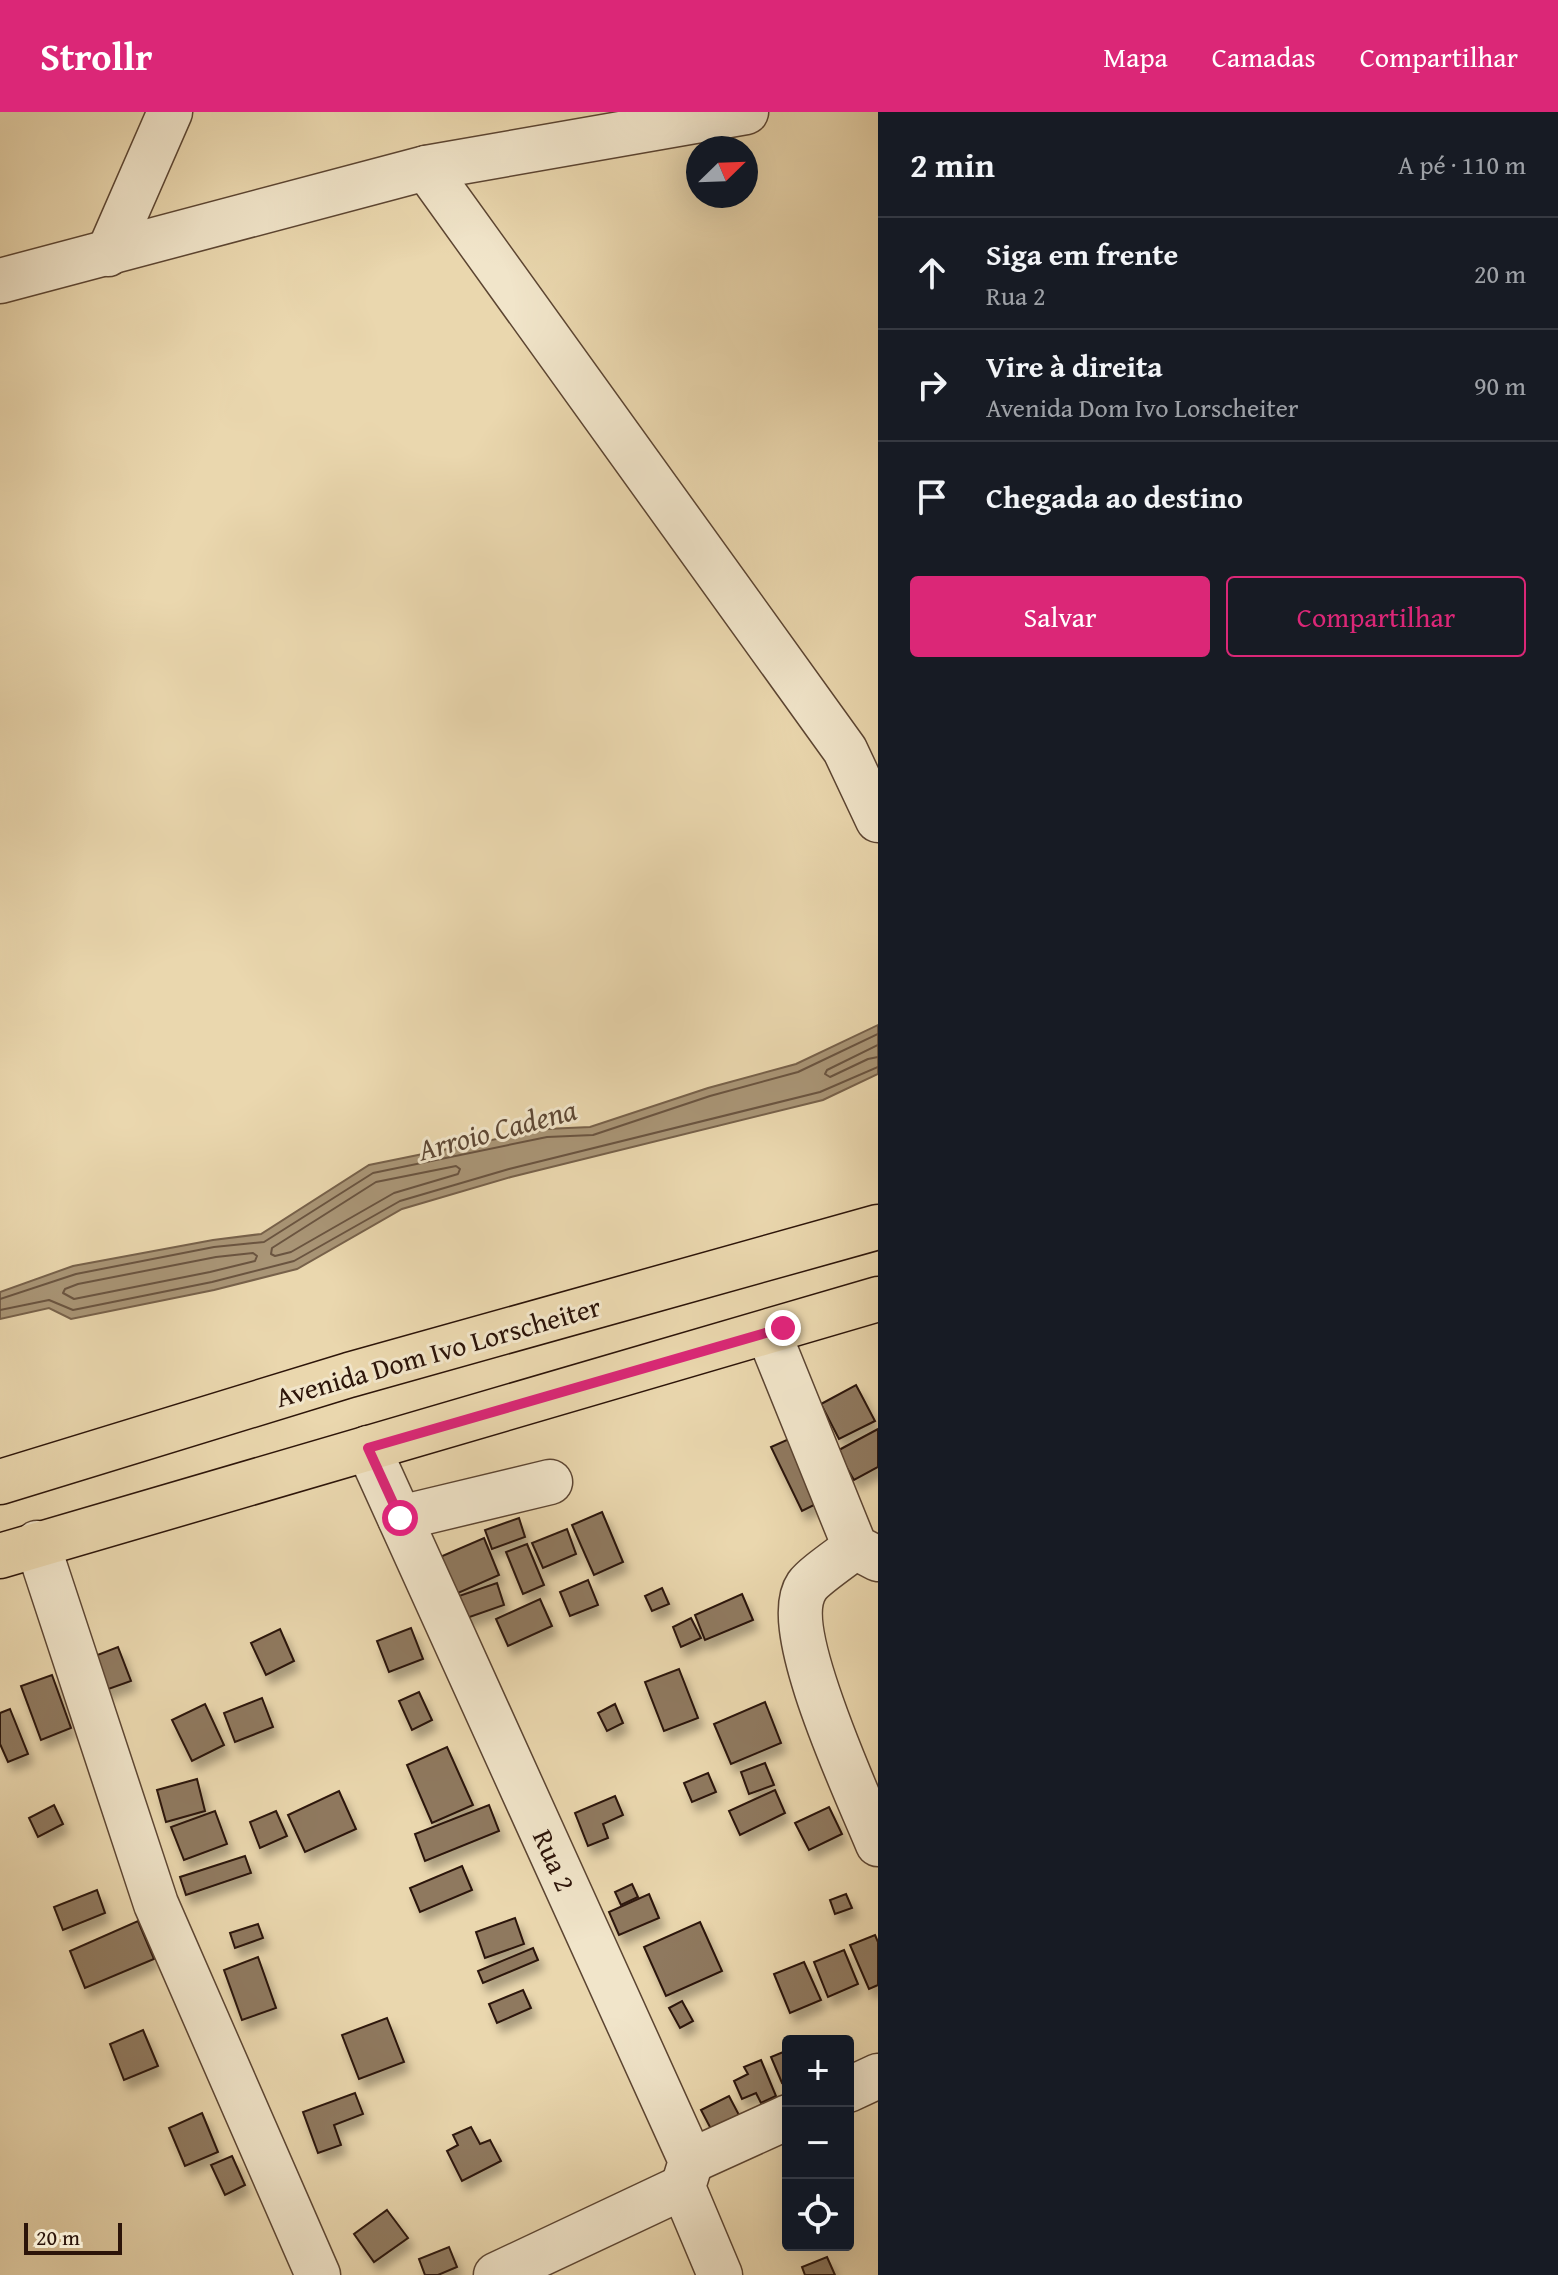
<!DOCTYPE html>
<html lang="pt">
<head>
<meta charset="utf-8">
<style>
	:root { --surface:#171b24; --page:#242831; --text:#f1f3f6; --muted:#9ea1a6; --line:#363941; --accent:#db2777 }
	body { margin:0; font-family:"Gentium Book Plus",serif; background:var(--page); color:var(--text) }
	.controls { position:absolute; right:24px; bottom:24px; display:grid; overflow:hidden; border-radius:8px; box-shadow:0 8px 32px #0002 }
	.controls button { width:72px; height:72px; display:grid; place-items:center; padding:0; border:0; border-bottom:2px solid var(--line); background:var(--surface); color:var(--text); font:40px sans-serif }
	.compass { position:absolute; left:686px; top:24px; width:72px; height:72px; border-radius:50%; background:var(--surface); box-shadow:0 8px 32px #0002; rotate:67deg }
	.scale { position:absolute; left:24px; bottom:20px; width:98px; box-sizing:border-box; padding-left:8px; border:4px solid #2c1409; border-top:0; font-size:22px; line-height:28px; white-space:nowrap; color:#2c1409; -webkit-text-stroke:6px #f1e5ca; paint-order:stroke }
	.stop { position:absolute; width:24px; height:24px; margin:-18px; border:6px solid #db2777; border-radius:50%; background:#fff }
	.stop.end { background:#db2777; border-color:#fff; box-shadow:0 2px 8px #0008 }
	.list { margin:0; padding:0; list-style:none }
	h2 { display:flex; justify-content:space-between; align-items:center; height:104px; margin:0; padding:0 32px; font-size:34px }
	h2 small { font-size:26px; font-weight:400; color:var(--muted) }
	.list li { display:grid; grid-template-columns:52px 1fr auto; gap:24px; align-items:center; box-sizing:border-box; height:112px; padding:0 32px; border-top:2px solid var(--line) }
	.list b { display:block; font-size:30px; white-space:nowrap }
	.list p { margin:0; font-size:26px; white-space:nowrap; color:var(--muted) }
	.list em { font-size:26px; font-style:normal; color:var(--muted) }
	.actions { display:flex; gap:16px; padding:24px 32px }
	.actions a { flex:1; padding:18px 0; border:2px solid var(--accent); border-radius:8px; text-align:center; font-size:28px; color:var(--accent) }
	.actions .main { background:var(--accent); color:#fff }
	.icon { flex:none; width:44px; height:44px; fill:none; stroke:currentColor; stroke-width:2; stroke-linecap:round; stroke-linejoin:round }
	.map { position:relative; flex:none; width:878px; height:2163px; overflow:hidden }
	header { display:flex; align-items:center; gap:48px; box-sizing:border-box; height:112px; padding:0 40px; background:var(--accent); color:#fff }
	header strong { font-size:38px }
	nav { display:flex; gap:44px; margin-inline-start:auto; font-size:28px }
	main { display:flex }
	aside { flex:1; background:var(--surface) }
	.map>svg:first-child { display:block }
	.water { fill:#a99576; stroke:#77614a; stroke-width:2 }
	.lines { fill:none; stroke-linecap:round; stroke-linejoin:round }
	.shore { stroke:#6a5440; stroke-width:2 }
	.building { fill:#8f795f; stroke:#2c1409; stroke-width:2; filter:url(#shadow) }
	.minor-casing { stroke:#5c4532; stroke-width:47 }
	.major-casing { stroke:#2c1409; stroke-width:47 }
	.minor { stroke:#f1e5ca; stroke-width:44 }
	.major { stroke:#ead7ae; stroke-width:44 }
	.route { stroke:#db2777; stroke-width:10 }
	.labels { text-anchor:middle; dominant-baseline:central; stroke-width:6; stroke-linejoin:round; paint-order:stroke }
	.street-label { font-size:28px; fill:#2c1409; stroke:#f1e5ca }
	.water-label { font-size:30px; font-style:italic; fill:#5e4835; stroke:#f1e5ca }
</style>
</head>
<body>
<header>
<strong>Strollr</strong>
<nav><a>Mapa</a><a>Camadas</a><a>Compartilhar</a></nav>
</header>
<main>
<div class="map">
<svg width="878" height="2163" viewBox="0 0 878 2163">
	<defs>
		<filter id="shadow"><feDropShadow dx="5" dy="9" stdDeviation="4" flood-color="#0004"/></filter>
	</defs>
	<rect width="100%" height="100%" fill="#ead7ae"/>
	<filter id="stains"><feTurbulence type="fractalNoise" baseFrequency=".0025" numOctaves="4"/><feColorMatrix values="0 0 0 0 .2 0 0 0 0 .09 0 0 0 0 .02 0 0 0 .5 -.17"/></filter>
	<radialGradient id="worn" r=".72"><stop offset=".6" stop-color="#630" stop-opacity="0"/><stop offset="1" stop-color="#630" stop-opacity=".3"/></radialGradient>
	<!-- water -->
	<polygon class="water" points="878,913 878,962 823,988 511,1065 402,1097 297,1157 214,1178 71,1207 49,1196 0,1207 0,1180 73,1154 213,1128 261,1122 369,1053 546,1017 590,1015 708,976 796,952"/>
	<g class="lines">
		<!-- shore -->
		<g class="shore">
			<polyline points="878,933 827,958 825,962 830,965 868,947 878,945"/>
			<polygon points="456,1054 460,1057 458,1062 394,1081 291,1140 275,1144 271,1142 272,1136 376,1070"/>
			<polygon points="253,1141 257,1144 255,1149 210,1160 74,1187 63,1181 65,1177 78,1172 216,1145"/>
			<polyline points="0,1187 76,1162 214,1135 264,1130 373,1061 547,1025 593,1023 710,984 798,960 878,922"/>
			<polyline points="0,1198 49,1188 73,1198 212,1170 294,1149 400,1089 509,1057 820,980 878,955"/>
		</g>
	</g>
	<!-- building -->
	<g class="building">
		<polygon points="856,1273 875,1309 839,1327 821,1292"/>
		<polygon points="878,1317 878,1355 854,1368 837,1339"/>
		<polygon points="789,1327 820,1390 802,1399 771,1335"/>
		<polygon points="602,1400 623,1450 594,1463 572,1413"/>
		<polygon points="519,1406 525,1425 492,1437 485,1418"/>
		<polygon points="567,1417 576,1442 543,1456 532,1431"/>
		<polygon points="484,1426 499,1463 449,1485 433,1448"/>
		<polygon points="527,1432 544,1473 523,1482 506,1440"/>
		<polygon points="588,1468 598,1493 570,1504 560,1480"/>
		<polygon points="497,1471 504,1493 461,1508 453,1486"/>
		<polygon points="662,1476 669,1492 652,1499 645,1484"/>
		<polygon points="742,1482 753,1508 705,1528 695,1503"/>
		<polygon points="540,1487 552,1514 508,1534 496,1507"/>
		<polygon points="691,1506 701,1526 681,1535 673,1515"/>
		<polygon points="411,1516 423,1547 389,1560 377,1529"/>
		<polygon points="280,1517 294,1549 266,1563 251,1531"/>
		<polygon points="118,1535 131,1569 100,1580 87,1547"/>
		<polygon points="679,1557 698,1606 664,1619 645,1570"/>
		<polygon points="52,1563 71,1616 41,1628 21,1574"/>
		<polygon points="419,1580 432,1608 412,1618 399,1589"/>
		<polygon points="262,1586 273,1615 235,1630 224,1601"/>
		<polygon points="765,1590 781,1631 731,1652 714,1612"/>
		<polygon points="205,1592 224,1633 192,1649 172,1608"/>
		<polygon points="615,1592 623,1611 607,1619 598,1601"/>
		<polygon points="10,1597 28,1642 8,1650 0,1632 0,1601"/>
		<polygon points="447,1635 473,1693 432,1711 407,1653"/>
		<polygon points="765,1651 774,1673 749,1682 741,1660"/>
		<polygon points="708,1661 716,1680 692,1690 684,1671"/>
		<polygon points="197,1667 205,1699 166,1710 157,1678"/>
		<polygon points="775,1678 785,1701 740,1723 729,1699"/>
		<polygon points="339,1679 356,1717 305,1740 288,1703"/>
		<polygon points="615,1684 623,1703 603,1712 608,1726 588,1734 575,1701"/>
		<polygon points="54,1693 63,1712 38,1725 29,1706"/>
		<polygon points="489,1693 499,1719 425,1749 415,1722"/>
		<polygon points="829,1695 842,1722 809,1738 795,1711"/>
		<polygon points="215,1699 227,1732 184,1748 171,1715"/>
		<polygon points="276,1699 287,1724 260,1736 250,1710"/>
		<polygon points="245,1744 251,1761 186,1783 180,1765"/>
		<polygon points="462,1754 472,1778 420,1800 410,1776"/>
		<polygon points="632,1772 638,1785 621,1793 615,1780"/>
		<polygon points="97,1778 105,1801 63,1818 54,1795"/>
		<polygon points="649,1782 659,1806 619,1823 609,1800"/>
		<polygon points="846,1782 852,1796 835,1802 830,1788"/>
		<polygon points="515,1806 524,1832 485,1846 476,1820"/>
		<polygon points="138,1809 154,1847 85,1876 70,1839"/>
		<polygon points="700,1810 722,1859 666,1884 644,1835"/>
		<polygon points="258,1812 263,1826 235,1836 230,1821"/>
		<polygon points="875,1823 878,1830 878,1873 869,1877 850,1833"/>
		<polygon points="533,1836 538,1848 483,1871 478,1859"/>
		<polygon points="844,1838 858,1872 828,1885 814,1850"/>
		<polygon points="258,1845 276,1896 242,1908 224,1858"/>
		<polygon points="804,1850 821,1888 790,1901 774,1862"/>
		<polygon points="523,1878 531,1896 497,1911 489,1892"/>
		<polygon points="682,1889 693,1909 680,1916 669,1896"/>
		<polygon points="387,1906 404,1950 359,1967 342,1923"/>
		<polygon points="143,1918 158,1954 124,1968 110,1932"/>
		<polygon points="788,1938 788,1969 782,1971 771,1945"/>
		<polygon points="761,1948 776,1984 761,1991 756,1981 742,1987 734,1969 748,1962 744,1955"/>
		<polygon points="355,1981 363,2002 334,2013 341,2033 318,2041 303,2000"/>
		<polygon points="729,1984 739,2003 711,2017 701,1998"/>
		<polygon points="202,2001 218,2040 185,2054 169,2016"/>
		<polygon points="471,2015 480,2032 490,2028 501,2049 462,2069 447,2039 458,2033 453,2023"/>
		<polygon points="232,2044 245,2073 225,2083 211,2053"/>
		<polygon points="387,2098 408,2126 374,2150 354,2122"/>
		<polygon points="449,2135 457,2155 438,2163 425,2163 419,2147"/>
		<polygon points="827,2145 835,2163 805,2163 802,2155"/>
	</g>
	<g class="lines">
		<!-- minor casing -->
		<g class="minor-casing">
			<g id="minor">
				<polyline points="426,56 845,638 878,708"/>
				<polyline points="108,142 170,0"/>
				<polyline points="0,169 426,56 746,0"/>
				<polyline points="768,1220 855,1435 878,1447"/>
				<polyline points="368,1336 691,2049 683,2075 720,2163"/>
				<polyline points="400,1406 550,1370"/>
				<polyline points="37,1431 156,1792 318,2163"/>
				<path d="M 855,1435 C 844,1444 814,1464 807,1474 C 778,1516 859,1685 878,1732"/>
				<polyline points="848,1978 878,1964"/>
				<polyline points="691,2049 788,2005"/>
				<polyline points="496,2163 683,2075"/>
			</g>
		</g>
		<!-- major casing -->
		<g class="major-casing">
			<g id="major">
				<polyline points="0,1370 349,1263 878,1115"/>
				<polyline points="0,1444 878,1187"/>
			</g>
		</g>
		<!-- minor -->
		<use href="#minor" class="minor"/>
		<!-- major -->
		<use href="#major" class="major"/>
	</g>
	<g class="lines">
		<!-- route -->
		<polyline class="route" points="400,1406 368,1336 783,1216"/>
	</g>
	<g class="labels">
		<!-- street labels -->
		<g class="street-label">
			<text transform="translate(438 1239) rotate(-16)">Avenida Dom Ivo Lorscheiter</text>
			<text transform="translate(555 1748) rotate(66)">Rua 2</text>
		</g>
		<!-- water labels -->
		<g class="water-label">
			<text transform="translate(497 1017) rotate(-15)">Arroio Cadena</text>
		</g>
	</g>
	<rect width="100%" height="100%" filter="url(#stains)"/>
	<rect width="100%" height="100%" fill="url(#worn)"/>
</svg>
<div class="controls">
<button>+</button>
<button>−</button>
<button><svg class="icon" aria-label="locate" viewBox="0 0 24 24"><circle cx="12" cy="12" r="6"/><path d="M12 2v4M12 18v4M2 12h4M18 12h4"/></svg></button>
</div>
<svg class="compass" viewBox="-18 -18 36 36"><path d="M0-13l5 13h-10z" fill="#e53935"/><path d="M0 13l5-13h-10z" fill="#9ea1a6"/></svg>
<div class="scale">20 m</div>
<div class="stop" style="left:400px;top:1406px"></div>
<div class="stop end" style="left:783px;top:1216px"></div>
</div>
<aside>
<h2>2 min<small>A pé · 110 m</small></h2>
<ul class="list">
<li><svg class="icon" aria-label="ahead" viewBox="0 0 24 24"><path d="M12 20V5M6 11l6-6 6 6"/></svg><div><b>Siga em frente</b><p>Rua 2</p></div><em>20 m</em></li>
<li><svg class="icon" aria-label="right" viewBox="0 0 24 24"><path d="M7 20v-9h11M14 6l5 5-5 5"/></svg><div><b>Vire à direita</b><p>Avenida Dom Ivo Lorscheiter</p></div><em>90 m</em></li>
<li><svg class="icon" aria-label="arrive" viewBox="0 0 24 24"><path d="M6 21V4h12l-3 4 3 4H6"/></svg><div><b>Chegada ao destino</b></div></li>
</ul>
<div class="actions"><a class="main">Salvar</a><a>Compartilhar</a></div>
</aside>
</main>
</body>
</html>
